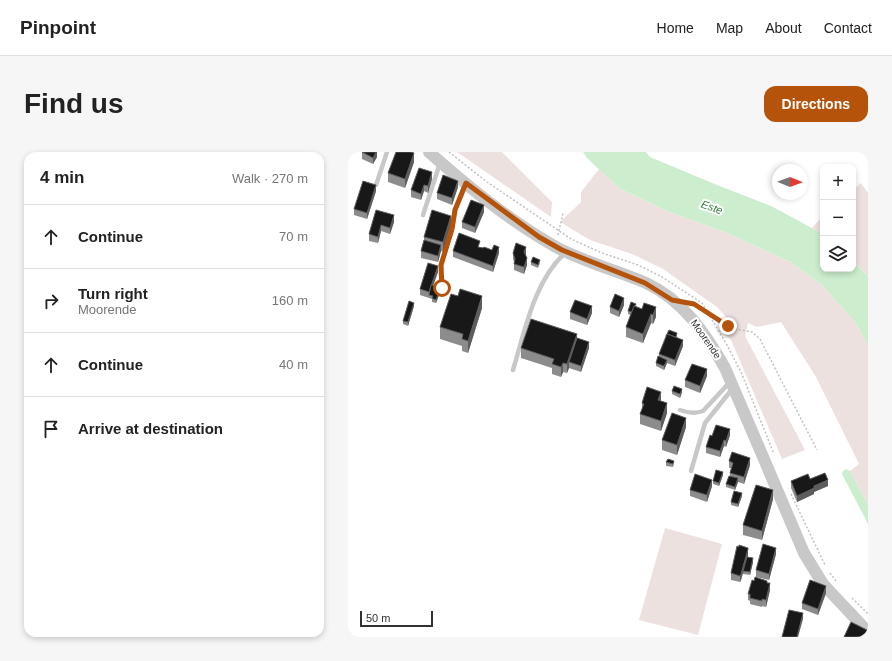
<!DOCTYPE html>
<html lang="en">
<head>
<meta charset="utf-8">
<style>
	:root { --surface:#fff; --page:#f6f6f6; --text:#222; --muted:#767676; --line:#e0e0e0; --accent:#b45309 }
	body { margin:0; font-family:Arial,sans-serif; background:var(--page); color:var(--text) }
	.controls { position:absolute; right:12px; top:12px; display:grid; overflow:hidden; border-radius:8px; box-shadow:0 2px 6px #0003 }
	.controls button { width:36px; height:36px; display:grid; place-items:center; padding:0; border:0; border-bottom:1px solid var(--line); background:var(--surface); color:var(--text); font:20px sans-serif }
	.compass { position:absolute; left:424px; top:12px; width:36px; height:36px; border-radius:50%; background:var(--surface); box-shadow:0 2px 6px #0003; rotate:91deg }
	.scale { position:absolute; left:12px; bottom:10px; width:73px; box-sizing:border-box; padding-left:4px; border:2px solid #313131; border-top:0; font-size:11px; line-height:14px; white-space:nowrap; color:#313131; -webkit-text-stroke:3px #fff; paint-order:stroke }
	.stop { position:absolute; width:12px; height:12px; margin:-9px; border:3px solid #b45309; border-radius:50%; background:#fff }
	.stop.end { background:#b45309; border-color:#fff; box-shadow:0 1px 4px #0008 }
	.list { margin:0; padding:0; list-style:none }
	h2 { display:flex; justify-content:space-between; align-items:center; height:52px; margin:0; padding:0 16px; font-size:17px }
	h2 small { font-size:13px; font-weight:400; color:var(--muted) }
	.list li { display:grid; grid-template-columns:26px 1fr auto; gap:12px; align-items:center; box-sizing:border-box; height:64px; padding:0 16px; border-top:1px solid var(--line) }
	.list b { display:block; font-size:15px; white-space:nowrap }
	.list p { margin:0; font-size:13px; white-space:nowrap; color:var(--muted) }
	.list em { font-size:13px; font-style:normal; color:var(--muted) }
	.icon { flex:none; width:22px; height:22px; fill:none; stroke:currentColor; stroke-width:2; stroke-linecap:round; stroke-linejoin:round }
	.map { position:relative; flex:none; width:520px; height:485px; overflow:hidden; border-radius:12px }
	header { display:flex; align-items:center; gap:24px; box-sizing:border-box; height:56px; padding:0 20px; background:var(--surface); border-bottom:1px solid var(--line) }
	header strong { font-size:19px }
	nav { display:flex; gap:22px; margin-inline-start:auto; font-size:14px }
	.intro { display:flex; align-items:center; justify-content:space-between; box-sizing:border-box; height:96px; padding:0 24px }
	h1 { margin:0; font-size:28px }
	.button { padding:10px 18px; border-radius:12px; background:var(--accent); color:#fff; font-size:14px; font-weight:700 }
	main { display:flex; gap:24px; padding:0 24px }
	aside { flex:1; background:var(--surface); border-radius:12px; box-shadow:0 2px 6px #0003 }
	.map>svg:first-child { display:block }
	.green { fill:#ede1df }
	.water { fill:#ccedce }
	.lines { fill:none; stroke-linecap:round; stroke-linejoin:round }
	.path { stroke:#c1c1c1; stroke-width:1.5; stroke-dasharray:2 2; stroke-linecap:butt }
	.service { stroke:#c8c8c8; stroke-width:4.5 }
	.tertiary { stroke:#c8c8c8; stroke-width:12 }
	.wall { fill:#8c8c8c }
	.shaded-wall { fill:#5d5d5d }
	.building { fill:#181818; stroke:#5d5d5d }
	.route { stroke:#b45309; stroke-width:5 }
	.labels { text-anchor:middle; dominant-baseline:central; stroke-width:4; stroke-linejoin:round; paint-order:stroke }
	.street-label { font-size:10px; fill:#313131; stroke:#fff }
	.water-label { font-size:11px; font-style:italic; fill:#36803d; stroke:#fff }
</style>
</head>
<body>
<header>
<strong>Pinpoint</strong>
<nav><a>Home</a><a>Map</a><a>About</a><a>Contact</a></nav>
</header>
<div class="intro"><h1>Find us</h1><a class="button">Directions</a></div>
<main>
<aside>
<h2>4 min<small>Walk · 270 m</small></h2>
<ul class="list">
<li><svg class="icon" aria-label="ahead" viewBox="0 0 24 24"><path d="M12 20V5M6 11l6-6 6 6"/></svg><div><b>Continue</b></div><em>70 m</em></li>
<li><svg class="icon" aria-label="right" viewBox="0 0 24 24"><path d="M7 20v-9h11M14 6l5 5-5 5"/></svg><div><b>Turn right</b><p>Moorende</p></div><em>160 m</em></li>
<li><svg class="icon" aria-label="ahead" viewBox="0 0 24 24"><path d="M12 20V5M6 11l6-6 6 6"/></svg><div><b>Continue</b></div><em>40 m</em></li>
<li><svg class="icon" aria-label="arrive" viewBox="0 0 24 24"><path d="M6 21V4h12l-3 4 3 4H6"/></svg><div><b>Arrive at destination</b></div></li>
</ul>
</aside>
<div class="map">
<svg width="520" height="485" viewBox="0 0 520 485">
	<rect width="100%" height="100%" fill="#fff"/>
	<!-- green -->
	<g class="green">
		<polygon points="109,0 154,0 204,50 203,65"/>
		<polygon points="251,17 271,36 321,60 377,80 443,110 474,133 507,170 520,193 520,353 502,319 511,312 468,225 433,170 409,175 400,171 397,184 457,298 434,307 383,188 371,176 379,166 369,155 315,117 284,102 242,88 212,70 233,50 233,40"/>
		<polygon points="513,31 520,41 520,124 505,109 505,38"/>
		<polygon points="475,64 475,82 464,76"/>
		<polygon points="317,376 374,392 350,483 291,468"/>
	</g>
	<!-- water -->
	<g class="water">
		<polygon points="235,0 298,0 302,5 369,33 423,54 475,82 475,117 505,117 505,109 520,124 520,193 507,170 474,133 443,110 377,80 321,60 271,36 239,6"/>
		<polygon points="498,317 502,319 520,353 520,372 494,322 495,319"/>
	</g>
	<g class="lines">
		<!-- path -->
		<g class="path">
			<polyline points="101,0 139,30 223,87 254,101 290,113 314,125 354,151 379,193 393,220 426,302"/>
			<polyline points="210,83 215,61"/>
			<polyline points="346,152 380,174 388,177 404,180 412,187 469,298"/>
			<polyline points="443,342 477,413"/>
			<polyline points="482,421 488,429"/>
			<polyline points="504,446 520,462"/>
		</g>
		<!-- service -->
		<g class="service">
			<polyline points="28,33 39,0"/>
			<polyline points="75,63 92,11"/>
			<polyline points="95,141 93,124 93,113 104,77 107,58 117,33"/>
			<path d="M 165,218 C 177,179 186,129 217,101"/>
			<path d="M 332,258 C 340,261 347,262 355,259 L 382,230"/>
			<polyline points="343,319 357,271 385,236"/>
		</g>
		<!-- tertiary -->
		<path class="tertiary" d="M 81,0 C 119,34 163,70 208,95 C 236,110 268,118 298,131 C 335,148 358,182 377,216 L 456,401 L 475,432 L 520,480"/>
	</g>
	<!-- wall -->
	<g class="wall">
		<polygon points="14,0 29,0 29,5 25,12 14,7"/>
		<polygon points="66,10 57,36 40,30 40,21"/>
		<polygon points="84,27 80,41 76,39 73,48 63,45 63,38"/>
		<polygon points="110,35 104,53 89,47 89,41"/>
		<polygon points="28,39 19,67 6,63 6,57"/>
		<polygon points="28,58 46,70 42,82 33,79 30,91 21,89 21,82"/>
		<polygon points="136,60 127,81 114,76 114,70"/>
		<polygon points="103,73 95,100 93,99 90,110 73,106 73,99 76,88 76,85"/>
		<polygon points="132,95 151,101 145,120 105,105 105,99"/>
		<polygon points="165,101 178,101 178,103 179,113 176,122 166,118 166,110 165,107"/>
		<polygon points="183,110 192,111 190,116 183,113"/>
		<polygon points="90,120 85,133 91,143 88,151 84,150 84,147 72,143 72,137"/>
		<polygon points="296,151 308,165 305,172 303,171 295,191 278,185 278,175 283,163 280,162 280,159 288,154 294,157"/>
		<polygon points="276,153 271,165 262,161 262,155"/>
		<polygon points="66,154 60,174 55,172 55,169"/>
		<polygon points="134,156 120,201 114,199 114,194 92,187 92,175"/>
		<polygon points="222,160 244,161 239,173 222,167"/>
		<polygon points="329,184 329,185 335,194 327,214 319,211 316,218 308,214 308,211 311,205 311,202"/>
		<polygon points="229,186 241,196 233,220 221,216 219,221 215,220 213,225 204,222 204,216 173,206 173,196"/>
		<polygon points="359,224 352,241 337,235 337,228"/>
		<polygon points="324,239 334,240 332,246 324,242"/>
		<polygon points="313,249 319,261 313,279 292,272 292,262 294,259 294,251"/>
		<polygon points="338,275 329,303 314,298 314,288"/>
		<polygon points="382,283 378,295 376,294 372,305 358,301 358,295 364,284"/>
		<polygon points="381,309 402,313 396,332 390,330 387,338 378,335 378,332 382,324 382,321 383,316 381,316"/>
		<polygon points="318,310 326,312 325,315 318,314"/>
		<polygon points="375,323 371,334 365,332 365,329"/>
		<polygon points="462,327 480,334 466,340 466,342 449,350 443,336 443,329"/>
		<polygon points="364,334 359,350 342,344 342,338"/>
		<polygon points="394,344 390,355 383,353 383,350"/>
		<polygon points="425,347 414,388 395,383 395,373"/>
		<polygon points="428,402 421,428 408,425 408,418"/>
		<polygon points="400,404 400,405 405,410 402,423 395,422 395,420 393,428 392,430 383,428 383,421"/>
		<polygon points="419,431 422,438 418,455 414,454 414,455 402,452 402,449 400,448 400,442"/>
		<polygon points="478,441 470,463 454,457 454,451"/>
	</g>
	<!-- shaded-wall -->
	<g class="shaded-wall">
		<polygon points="28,0 29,0 29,5 25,12 25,6"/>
		<polygon points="66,1 66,10 57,36 57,27"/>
		<polygon points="84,20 84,27 80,41 80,34"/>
		<polygon points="110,29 110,35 104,53 104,46"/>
		<polygon points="28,33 28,39 19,67 19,61"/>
		<polygon points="76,33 76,39 73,48 73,42"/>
		<polygon points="136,53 136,60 127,81 127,75"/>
		<polygon points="46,63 46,70 42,82 42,76"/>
		<polygon points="103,64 103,73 95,100 95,90"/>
		<polygon points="33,73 33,79 30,91 30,85"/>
		<polygon points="93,93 93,99 90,110 90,104"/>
		<polygon points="151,95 151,101 145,120 145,114"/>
		<polygon points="178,95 178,101 176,107 176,100"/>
		<polygon points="179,106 179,113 176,122 176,115"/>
		<polygon points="90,114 90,120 82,143 81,143 81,146 81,140"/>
		<polygon points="91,139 91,143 88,151 88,148"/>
		<polygon points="134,144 134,156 120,201 120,189"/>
		<polygon points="276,146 276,153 271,165 271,159"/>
		<polygon points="66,151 66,154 60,174 60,170"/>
		<polygon points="244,154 244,161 239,173 239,167"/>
		<polygon points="308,155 308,165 305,172 305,163"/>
		<polygon points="303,162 303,171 295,191 295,182"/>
		<polygon points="229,182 229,192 221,210 221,216 219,221 219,212"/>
		<polygon points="335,188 335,194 327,214 327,208"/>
		<polygon points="241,190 241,196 233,220 233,214"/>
		<polygon points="319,208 319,211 316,218 316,214"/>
		<polygon points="215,211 215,220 213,225 213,215"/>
		<polygon points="359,217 359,224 352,241 352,234"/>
		<polygon points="334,237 334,240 332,246 332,242"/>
		<polygon points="313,240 313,249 310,248"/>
		<polygon points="319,251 319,261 313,279 313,269"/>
		<polygon points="338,266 338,275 329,303 329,293"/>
		<polygon points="382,277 382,283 378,295 378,289"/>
		<polygon points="376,288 376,294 372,305 372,299"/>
		<polygon points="402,306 402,313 396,332 396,325"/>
		<polygon points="375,320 375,323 371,334 371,331"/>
		<polygon points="390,326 390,330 387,338 387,335"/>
		<polygon points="364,328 364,334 359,350 359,343"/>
		<polygon points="480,328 480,334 466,340 466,342 449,350 449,344 466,334"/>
		<polygon points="425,338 425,347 414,388 414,379"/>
		<polygon points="394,341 394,344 390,355 390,352"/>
		<polygon points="428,396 428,402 421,428 421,422"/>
		<polygon points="400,397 400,404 393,428 392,430 392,424"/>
		<polygon points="405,406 405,410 402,423 402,420"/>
		<polygon points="422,431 422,438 418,455 418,448"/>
		<polygon points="478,434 478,441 470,463 470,457"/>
		<polygon points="455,461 455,467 450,485 449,485"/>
		<polygon points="519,478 519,485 516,485"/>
	</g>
	<!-- building -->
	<g class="building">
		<polygon points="14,0 28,0 25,6"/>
		<polygon points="48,0 63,0 66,1 57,27 40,21"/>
		<polygon points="71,16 84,20 80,34 76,33 73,42 63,38"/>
		<polygon points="95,23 110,29 104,46 89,41"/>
		<polygon points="15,29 28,33 19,61 6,57"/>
		<polygon points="123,48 136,53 127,75 114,70"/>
		<polygon points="28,58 46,63 42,76 33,73 30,85 21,82"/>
		<polygon points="84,58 103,64 95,90 76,85"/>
		<polygon points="111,81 132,89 130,95 135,96 136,95 144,98 146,93 151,95 145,114 105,99"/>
		<polygon points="76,88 93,93 90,104 73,99"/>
		<polygon points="168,91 178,95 176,100 179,106 176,115 166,112 167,107 165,101"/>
		<polygon points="185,105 192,108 190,113 183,110"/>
		<polygon points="80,111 90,114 81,140 72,137"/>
		<polygon points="83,133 88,134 87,138 91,139 88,148 84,146 85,144 81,143"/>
		<polygon points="112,137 134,144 120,189 114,187 115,182 92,175 103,142 110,144"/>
		<polygon points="267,142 276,146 271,159 262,155"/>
		<polygon points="227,148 244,154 239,167 222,160"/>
		<polygon points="61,149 66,151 60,170 55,169"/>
		<polygon points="283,150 288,152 287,154 286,154 284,160 280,159"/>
		<polygon points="296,151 308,155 305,163 303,162 295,182 278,175 286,154 294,157"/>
		<polygon points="183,167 229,182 219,212 215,211 213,215 204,212 206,207 173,196"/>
		<polygon points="321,178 329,181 328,185 319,182 318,184"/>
		<polygon points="319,182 335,188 327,208 311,202"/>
		<polygon points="229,186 241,190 233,214 221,210"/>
		<polygon points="310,204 319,208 316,214 308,211"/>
		<polygon points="344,212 359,217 352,234 337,228"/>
		<polygon points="326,234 334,237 332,242 324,239"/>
		<polygon points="299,235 313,240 310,248 319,251 313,269 292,262 296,252 294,251"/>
		<polygon points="324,261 338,266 329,293 314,288"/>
		<polygon points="368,273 382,277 378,289 376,288 372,299 358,295 362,283 364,284"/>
		<polygon points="384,300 402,306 396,325 382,321 385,311 381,309"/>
		<polygon points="320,307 326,309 325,312 318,310"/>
		<polygon points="368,318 375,320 371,331 365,329"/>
		<polygon points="477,321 480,328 466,334 466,336 449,344 443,329 460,322 462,327"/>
		<polygon points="347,322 364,328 359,343 342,338"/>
		<polygon points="381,324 390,326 387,335 378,332"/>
		<polygon points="408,333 425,338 414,379 395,373"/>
		<polygon points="386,339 394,341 390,352 383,350"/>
		<polygon points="415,392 428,396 421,422 408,418"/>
		<polygon points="391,393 400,396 400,397 393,422 392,424 383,421 389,394 391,395"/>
		<polygon points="399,405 405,406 402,420 395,419"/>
		<polygon points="407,425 419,429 419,431 422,431 418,448 414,447 414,449 402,446 402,442 400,442 404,428 406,429"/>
		<polygon points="462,428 478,434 470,457 454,451"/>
		<polygon points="441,458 455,461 449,485 434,485"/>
		<polygon points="503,470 519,478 516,485 496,485"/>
	</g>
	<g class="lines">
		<!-- route -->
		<polyline class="route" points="94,136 93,113 104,77 107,58 118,31 191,85 214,98 297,131 324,148 346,152 380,174"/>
	</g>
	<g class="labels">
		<!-- street labels -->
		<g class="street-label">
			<text transform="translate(358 187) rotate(55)">Moorende</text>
		</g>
		<!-- water labels -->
		<g class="water-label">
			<text transform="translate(364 55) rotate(19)">Este</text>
		</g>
	</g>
</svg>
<div class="controls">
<button>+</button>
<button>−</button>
<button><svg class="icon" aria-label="layers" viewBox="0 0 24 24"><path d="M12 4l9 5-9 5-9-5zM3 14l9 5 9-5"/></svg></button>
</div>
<svg class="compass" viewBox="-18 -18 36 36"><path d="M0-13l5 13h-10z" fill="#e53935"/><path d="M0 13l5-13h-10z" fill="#767676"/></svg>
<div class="scale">50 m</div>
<div class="stop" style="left:94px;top:136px"></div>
<div class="stop end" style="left:380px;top:174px"></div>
</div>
</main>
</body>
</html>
